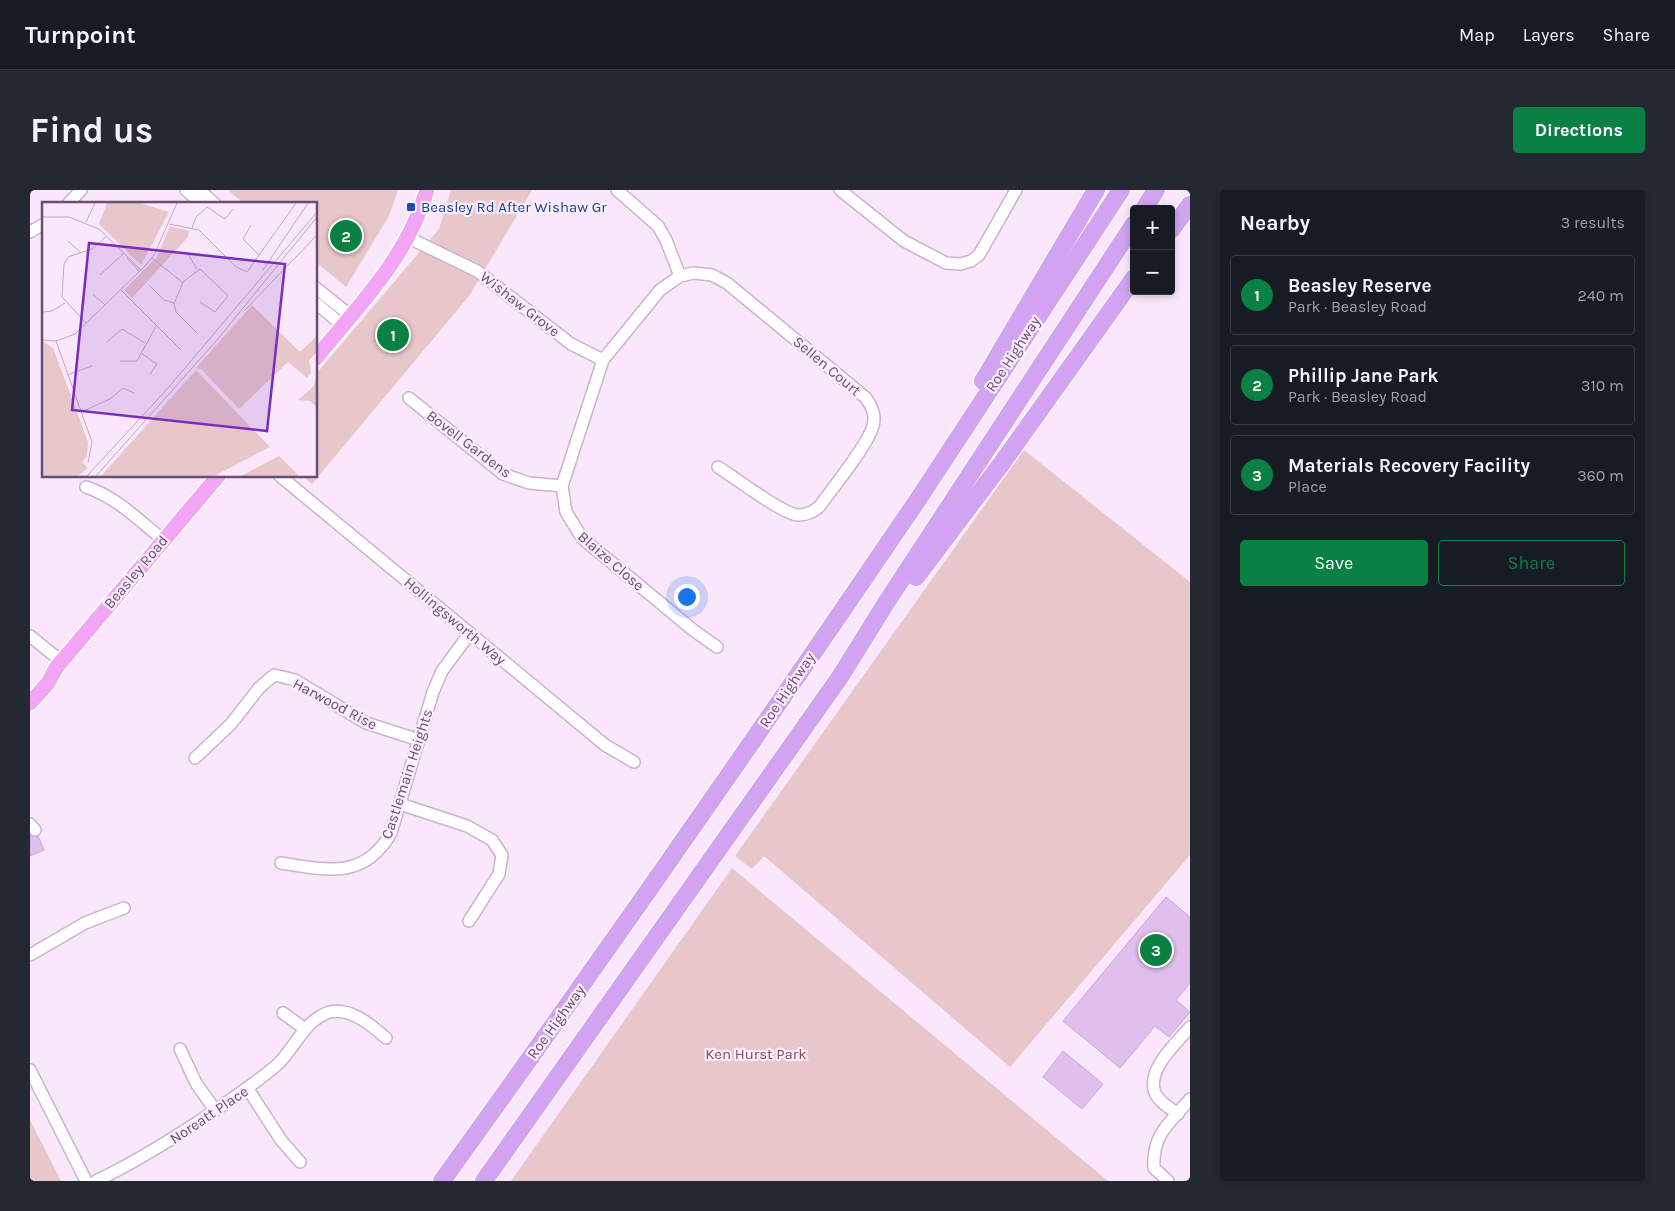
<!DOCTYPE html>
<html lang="en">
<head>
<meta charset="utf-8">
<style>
	:root { --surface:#171b24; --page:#242831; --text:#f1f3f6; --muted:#9ea1a6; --line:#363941; --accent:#0b8043 }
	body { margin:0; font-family:Karla,sans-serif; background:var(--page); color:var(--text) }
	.controls { position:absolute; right:15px; top:15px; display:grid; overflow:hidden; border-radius:5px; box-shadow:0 2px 8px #0003 }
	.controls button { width:45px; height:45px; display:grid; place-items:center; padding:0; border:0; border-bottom:1px solid var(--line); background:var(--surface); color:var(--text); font:25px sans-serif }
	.you { position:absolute; left:656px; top:406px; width:18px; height:18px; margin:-12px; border:4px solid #fff; border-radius:50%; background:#1a73e8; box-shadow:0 0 0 8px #1a73e833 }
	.badge { display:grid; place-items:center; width:32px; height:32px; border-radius:50%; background:var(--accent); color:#fff; font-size:16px; font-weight:700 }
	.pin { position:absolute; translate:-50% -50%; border:2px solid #fff; box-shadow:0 1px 5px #0006 }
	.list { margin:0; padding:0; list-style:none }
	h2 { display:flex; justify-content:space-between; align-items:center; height:65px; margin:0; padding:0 20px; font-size:21px }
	h2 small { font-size:16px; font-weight:400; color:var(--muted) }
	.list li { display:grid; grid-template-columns:32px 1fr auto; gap:15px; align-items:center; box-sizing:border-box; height:80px; margin:0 10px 10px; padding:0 10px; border:1px solid var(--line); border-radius:5px }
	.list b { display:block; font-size:19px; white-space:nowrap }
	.list p { margin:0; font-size:16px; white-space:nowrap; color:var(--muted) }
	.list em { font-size:16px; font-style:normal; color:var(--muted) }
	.actions { display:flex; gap:10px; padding:15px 20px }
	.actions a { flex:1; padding:11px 0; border:1px solid var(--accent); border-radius:5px; text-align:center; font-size:18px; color:var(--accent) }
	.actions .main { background:var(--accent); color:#fff }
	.map { position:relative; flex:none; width:1160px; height:991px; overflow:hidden; border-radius:5px }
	header { display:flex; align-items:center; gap:30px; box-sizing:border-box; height:70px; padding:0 25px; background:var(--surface); border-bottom:1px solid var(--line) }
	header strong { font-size:24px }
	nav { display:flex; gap:28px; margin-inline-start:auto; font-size:18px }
	.intro { display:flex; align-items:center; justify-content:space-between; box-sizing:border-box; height:120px; padding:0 30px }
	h1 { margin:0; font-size:35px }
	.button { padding:12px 22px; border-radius:5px; background:var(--accent); color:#fff; font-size:18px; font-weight:700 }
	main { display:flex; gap:30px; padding:0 30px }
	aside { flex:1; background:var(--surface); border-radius:5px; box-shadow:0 2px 8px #0003 }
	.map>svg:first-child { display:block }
	.green { fill:#e7c7c9 }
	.building { fill:#e0bfec; stroke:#cea3df }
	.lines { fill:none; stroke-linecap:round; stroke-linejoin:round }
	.minor-casing { stroke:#cab3d1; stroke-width:14 }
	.major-casing { stroke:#fff; stroke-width:18 }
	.highway-casing { stroke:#fff; stroke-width:20 }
	.minor { stroke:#fff; stroke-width:11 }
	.major { stroke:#f1a5f4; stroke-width:15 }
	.highway { stroke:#d1a3f0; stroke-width:18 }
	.transit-dot { fill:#1a4fb4; stroke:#fdedfe; stroke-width:2 }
	.labels { text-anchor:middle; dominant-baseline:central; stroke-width:4.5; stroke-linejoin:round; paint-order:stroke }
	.transit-label { font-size:15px; fill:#164399; stroke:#fdedfe; text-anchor:start }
	.street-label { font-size:15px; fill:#674e73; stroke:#fdedfe }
	.park-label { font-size:15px; fill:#834e4c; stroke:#fdedfe }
	.inset-road { fill:none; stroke:#bfaac5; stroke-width:1 }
	.view { fill:#7b2cbf; fill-opacity:0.15; stroke:#7b2cbf; stroke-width:2.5 }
	.inset-edge { fill:none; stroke:#674e73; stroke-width:2.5 }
</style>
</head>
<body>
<header>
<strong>Turnpoint</strong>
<nav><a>Map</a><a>Layers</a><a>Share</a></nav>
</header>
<div class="intro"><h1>Find us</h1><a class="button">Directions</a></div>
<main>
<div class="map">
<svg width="1160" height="991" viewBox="0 0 1160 991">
	<rect width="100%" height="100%" fill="#fae7fb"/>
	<!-- green -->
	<g class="green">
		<polygon points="198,0 368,0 359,26 316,97 286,72 286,14 215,14"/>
		<polygon points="421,0 502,0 439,106 282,294 273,286 286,286 286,184 409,39"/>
		<polygon points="994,260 1160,392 1160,665 980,877 734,666 722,679 705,666"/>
		<polygon points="702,678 1078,991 481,991"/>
		<polygon points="0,930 31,991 0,991"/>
	</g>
	<!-- building -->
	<g class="building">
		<polygon points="0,645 8,646 14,660 0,666"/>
		<polygon points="1136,707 1160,727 1160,793 1146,810 1160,822 1139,847 1125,836 1090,878 1033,831"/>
		<polygon points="1033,861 1073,894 1052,919 1013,887"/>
	</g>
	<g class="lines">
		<!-- minor casing -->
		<g class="minor-casing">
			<g id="minor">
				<polyline points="156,0 172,14"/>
				<polyline points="169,0 185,14"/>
				<polyline points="587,0 628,36 636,50 650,86"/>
				<polyline points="810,0 874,51 916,73 930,74 941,71 949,65 986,0"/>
				<polyline points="38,14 51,0"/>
				<polyline points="0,42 14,34"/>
				<polyline points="379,48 447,81 541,154 573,170"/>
				<polyline points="286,98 321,126"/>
				<polyline points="286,113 312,135"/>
				<polyline points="379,208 473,284 499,293 532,296"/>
				<polyline points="250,286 575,555 604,572"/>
				<path d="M 56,297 C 86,307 109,330 133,350"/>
				<polyline points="0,446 31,471"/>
				<path d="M 687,457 L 663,440 L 552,348 L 536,322 L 532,296 L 573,170 L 630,100 L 650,86 L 664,83 L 682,85 L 697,93 L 836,208 C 842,217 846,225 843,236 C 838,255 802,299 789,317 C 782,322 777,325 768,325 C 752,324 704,287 688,277"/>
				<polyline points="165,568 201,534 229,498 244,485 265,490 336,533 389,550"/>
				<polyline points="370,614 437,636 462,650 472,665 469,684 439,731"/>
				<polyline points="0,634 5,640"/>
				<path d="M 251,673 C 297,680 334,690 361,643 L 403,502 L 412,481 L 440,443"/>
				<polyline points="0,765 55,733 94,718"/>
				<polyline points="253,823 275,839"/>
				<polyline points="150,859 166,893 185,920"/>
				<polyline points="0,880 56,991"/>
				<polyline points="218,899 251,950 270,972"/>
				<path d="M 1148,924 C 1140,918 1129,912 1125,903 C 1116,879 1147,853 1160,837"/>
				<path d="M 66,991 C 112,969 154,942 196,913 C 215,899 233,888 250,872 C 266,855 276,829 300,822 C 321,817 342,836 356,848"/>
				<path d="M 1138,991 L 1124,978 C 1122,944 1140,933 1160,909"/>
			</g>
		</g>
		<!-- major casing -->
		<g class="major-casing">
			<g id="major">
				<path d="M 286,168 C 330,114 377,68 397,0"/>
				<polyline points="0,513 18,493 26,478 188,286"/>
			</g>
		</g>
		<!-- highway casing -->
		<g class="highway-casing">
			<g id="highway">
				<polyline points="1114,19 1126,0"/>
				<polyline points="1141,40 1160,15"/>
				<polyline points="953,191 1066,0"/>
				<polyline points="886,387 972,273 1104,88"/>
				<path d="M 412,991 C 574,766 733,538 889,308 C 957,206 1024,103 1091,0"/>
				<polyline points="454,991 810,487 856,413 1104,34"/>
			</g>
		</g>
		<!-- minor -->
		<use href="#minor" class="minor"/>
		<!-- major -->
		<use href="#major" class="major"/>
		<!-- highway -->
		<use href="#highway" class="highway"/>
	</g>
	<!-- markers -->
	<rect class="transit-dot" x="376" y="12" width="10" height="10" rx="2.5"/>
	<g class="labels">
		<!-- transit labels -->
		<g class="transit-label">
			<text x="391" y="17">Beasley Rd After Wishaw Gr</text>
		</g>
		<!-- street labels -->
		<g class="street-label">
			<text transform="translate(490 114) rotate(38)">Wishaw Grove</text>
			<text transform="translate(983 164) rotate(-57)">Roe Highway</text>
			<text transform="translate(797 176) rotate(40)">Sellen Court</text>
			<text transform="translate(439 254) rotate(37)">Bovell Gardens</text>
			<text transform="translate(581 371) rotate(41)">Blaize Close</text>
			<text transform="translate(106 382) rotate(-50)">Beasley Road</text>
			<text transform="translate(425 431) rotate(40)">Hollingsworth Way</text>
			<text transform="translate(757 500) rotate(-56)">Roe Highway</text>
			<text transform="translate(305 514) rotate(28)">Harwood Rise</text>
			<text transform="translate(377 584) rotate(-72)">Castlemain Heights</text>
			<text transform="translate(526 832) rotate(-54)">Roe Highway</text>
			<text transform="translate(179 925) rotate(-34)">Noreatt Place</text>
		</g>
		<!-- park labels -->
		<g class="park-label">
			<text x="726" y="864">Ken Hurst Park</text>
		</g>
	</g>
	<!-- overview -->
	<g transform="translate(12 12)">
		<rect width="275" height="275" fill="#fae7fb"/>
		<path d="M 65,1 L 97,1 L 127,10 L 99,63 L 57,22 ZM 128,24 L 147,29 L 146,35 L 90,96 L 82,88 L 115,55 ZM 210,103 L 258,150 L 275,134 L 275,150 L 267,158 L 269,171 L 265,176 L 246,160 L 197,207 L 159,167 L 154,166 ZM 0,139 L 11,146 L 46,240 L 45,254 L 40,260 L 46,266 L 36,274 L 0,274 ZM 154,168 L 228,245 L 172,274 L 59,274 ZM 275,174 L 275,205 L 268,199 L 256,198 L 271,185 ZM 237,254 L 257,274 L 199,274 Z" fill="#e7c7c9"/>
		<path class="inset-road" d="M 0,15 L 27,15 L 57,27 L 99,68M 44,20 L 53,1M 127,22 L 157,28 L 194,65 L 205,70 L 254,1M 209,23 L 201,37 L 217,53M 150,26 L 154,15 L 165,5 L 183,17 L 191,7M 26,39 L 39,51M 146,52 L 155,67M 85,56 L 97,69M 110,56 L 140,80M 221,68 L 266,1M 58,73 L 82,51M 107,83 L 122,98 L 132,101M 79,88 L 139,148M 51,92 L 63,103M 203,108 L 275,33M 0,110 L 10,109 L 23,101M 44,121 L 20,95 L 22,62 L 26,55 L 50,47 L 65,34M 155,131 L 134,110 L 132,102 L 141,80 L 158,67 L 186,94 L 173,110 L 158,100M 0,138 L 14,139 L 33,132 L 104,63 L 112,53 L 135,1M 14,139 L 50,240 L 46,261M 65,140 L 80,127 L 103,141M 99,151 L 115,162 L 108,172M 78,159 L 95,159 L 114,124M 25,173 L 50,164M 39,210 L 68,197 L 81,186 L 92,191M 45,274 L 126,186 L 275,10M 54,274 L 175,138 L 275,15"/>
		<path class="view" d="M 47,41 L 243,62 L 225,229 L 30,208 Z"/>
		<rect width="275" height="275" class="inset-edge"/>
	</g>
</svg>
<div class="controls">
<button>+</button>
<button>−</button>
</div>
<div class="you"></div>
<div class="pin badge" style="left:363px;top:145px">1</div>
<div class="pin badge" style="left:316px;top:46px">2</div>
<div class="pin badge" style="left:1126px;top:760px">3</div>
</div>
<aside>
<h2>Nearby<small>3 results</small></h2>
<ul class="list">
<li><span class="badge">1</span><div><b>Beasley Reserve</b><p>Park · Beasley Road</p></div><em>240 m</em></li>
<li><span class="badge">2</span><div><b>Phillip Jane Park</b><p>Park · Beasley Road</p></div><em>310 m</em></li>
<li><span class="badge">3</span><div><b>Materials Recovery Facility</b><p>Place</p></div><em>360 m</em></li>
</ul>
<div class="actions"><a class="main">Save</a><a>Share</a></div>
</aside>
</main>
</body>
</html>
